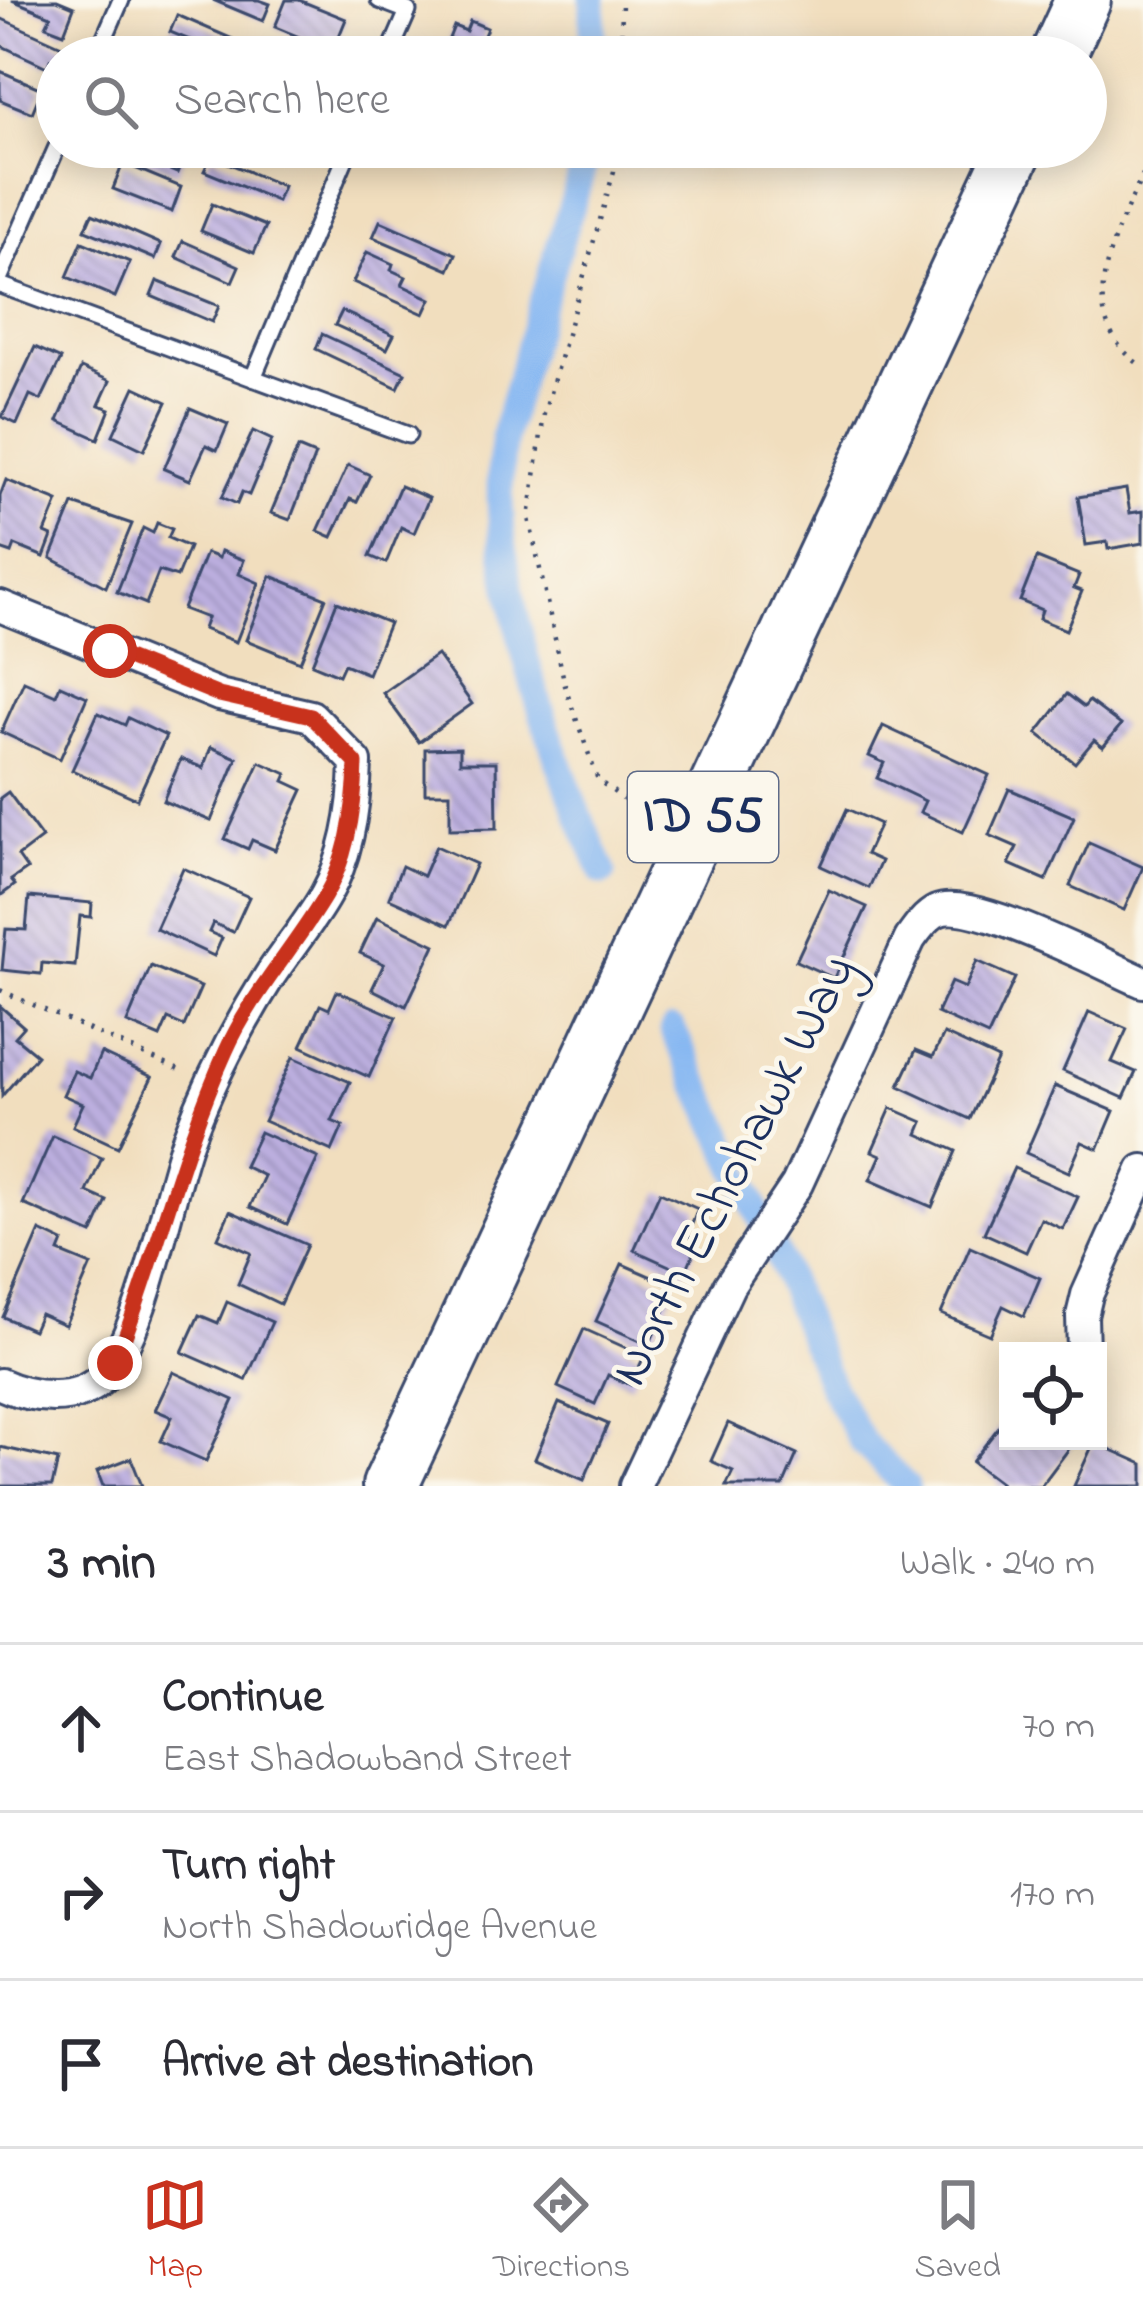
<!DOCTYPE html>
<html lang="en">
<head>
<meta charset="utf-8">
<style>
	:root { --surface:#fff; --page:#f2f2f3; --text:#2b2b33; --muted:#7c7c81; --line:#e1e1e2; --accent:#c8321e }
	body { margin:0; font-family:"Indie Flower",sans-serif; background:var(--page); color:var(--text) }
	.controls { position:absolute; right:36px; bottom:36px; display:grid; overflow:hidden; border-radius:0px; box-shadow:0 6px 30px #0003 }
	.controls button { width:108px; height:108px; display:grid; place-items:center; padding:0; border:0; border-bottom:3px solid var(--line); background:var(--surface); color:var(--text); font:60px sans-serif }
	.stop { position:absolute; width:36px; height:36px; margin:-27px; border:9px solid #c8321e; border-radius:50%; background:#fff }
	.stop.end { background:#c8321e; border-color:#fff; box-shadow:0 3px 12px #0008 }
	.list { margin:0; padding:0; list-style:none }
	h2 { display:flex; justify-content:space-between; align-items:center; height:156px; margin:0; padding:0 48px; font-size:51px }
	h2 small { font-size:39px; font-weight:400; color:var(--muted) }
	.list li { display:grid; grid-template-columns:78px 1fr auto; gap:36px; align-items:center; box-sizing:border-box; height:168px; padding:0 48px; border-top:3px solid var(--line) }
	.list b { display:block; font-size:45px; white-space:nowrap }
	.list p { margin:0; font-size:39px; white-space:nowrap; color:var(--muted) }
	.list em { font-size:39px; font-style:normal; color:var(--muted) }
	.icon { flex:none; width:66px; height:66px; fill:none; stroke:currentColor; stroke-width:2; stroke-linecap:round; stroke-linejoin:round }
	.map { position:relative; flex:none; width:1143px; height:1486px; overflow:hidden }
	.search { position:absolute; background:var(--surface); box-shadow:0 6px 30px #0003; left:36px; right:36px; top:36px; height:132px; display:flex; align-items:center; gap:30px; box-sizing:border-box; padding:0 42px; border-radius:66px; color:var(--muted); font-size:45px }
	.sheet { height:660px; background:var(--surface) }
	nav { display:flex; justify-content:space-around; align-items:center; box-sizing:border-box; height:168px; border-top:3px solid var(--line); background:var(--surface); font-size:33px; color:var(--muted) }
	nav a { display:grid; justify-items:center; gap:6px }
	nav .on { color:var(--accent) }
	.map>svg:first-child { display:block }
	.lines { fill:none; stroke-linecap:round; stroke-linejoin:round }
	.canal { stroke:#86b7f2; stroke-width:27 }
	.building { fill:url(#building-back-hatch) }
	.lane-casing { stroke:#3b496c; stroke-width:21 }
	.street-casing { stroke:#3b496c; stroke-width:36 }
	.highway-casing { stroke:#3b496c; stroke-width:60 }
	.path { stroke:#3b496c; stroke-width:4.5; stroke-dasharray:3 9; stroke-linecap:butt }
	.lane { stroke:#fff; stroke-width:15 }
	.street { stroke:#fff; stroke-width:30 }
	.highway { stroke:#fff; stroke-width:54 }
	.route { stroke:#c8321e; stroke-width:15 }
	.labels { text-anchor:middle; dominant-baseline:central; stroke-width:10; stroke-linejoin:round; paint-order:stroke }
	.shield { fill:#fbf7ec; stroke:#5e6b89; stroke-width:3 }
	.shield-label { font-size:51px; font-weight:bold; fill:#1b2f5e }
	.street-label { font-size:54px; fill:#1b2f5e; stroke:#fbf7ec }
</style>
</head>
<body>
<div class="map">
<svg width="1143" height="1486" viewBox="0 0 1143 1486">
	<defs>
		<pattern id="building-back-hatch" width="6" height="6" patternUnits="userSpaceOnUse" patternTransform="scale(3)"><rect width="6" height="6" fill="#bcafdf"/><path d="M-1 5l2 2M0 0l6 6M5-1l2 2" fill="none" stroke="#988fb8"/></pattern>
	</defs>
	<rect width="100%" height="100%" fill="#fbf7ec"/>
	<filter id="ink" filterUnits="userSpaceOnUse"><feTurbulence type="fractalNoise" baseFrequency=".00833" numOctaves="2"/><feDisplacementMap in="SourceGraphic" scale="24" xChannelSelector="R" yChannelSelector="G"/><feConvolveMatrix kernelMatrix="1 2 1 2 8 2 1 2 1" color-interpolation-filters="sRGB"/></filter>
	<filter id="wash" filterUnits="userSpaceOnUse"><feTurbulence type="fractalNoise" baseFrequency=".004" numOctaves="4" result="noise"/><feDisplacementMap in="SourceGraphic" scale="48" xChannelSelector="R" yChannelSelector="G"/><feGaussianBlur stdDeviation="2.7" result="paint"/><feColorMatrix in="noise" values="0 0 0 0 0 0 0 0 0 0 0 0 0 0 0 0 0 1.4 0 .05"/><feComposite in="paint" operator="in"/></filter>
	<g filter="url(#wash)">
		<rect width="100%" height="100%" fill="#f1debe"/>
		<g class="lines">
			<!-- canal -->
			<g class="canal">
				<polyline points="593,57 593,0"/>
				<path d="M 589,147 C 568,221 543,293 523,367 C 517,390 508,414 504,438 C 483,565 551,755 603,872"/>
				<polyline points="673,1030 781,1263 830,1384 862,1442 906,1486"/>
			</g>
		</g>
		<g id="blocks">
			<!-- building -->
			<g class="building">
				<polygon points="12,0 57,0 74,7 64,33 46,26 51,16"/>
				<polygon points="213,0 259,0 270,4 263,21"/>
				<polygon points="286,0 299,0 346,19 333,51 275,27"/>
				<polygon points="177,15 249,46 244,57 231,57 170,32"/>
				<polygon points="0,18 66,48 62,57 57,57 57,63 50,60 47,67 0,45"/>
				<polygon points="470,21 487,28 483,38 529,57 485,57 448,41 454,26 466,31"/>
				<polygon points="0,71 42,89 32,113 0,100"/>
				<polygon points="125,147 188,147 177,173 124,151"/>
				<polygon points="211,156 283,186 277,201 204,171"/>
				<polygon points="123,163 181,187 172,212 113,189"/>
				<polygon points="212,204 266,226 254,253 201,231"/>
				<polygon points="92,214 161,244 155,259 85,230"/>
				<polygon points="380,221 456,254 449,270 373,237"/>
				<polygon points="183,241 239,266 232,282 176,257"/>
				<polygon points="82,242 130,262 115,297 67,277"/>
				<polygon points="367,252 393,264 391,270 406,277 402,285 431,299 424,314 353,282"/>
				<polygon points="157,281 219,306 212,322 151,296"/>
				<polygon points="342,311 394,335 387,349 335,325"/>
				<polygon points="322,334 405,373 398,388 316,349"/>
				<polygon points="35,347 61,359 41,400 30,395 17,424 2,417"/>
				<polygon points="81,368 110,381 99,405 110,409 98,439 58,421"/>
				<polygon points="135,387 167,402 144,450 113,435"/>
				<polygon points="190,408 228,424 217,450 206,445 190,480 164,469"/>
				<polygon points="253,431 272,440 249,495 242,492 237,504 222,497"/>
				<polygon points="298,448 315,455 290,520 271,513"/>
				<polygon points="348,465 370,475 357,502 350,499 332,537 318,531"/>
				<polygon points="6,480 58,501 45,533 52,536 44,557 15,545 12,553 0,549 0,496"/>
				<polygon points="400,486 429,498 414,533 401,527 386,563 370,556"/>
				<polygon points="1126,489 1130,513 1143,511 1143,543 1108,549 1107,542 1086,545 1078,497"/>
				<polygon points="73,504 132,524 106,587 51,558"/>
				<polygon points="157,523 172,529 168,538 189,547 177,577 159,571 146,604 117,592 143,528 153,533"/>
				<polygon points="221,551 244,560 239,574 259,583 236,642 203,629 207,618 183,609 206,553 219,558"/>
				<polygon points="1037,558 1079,575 1074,588 1082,591 1066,630 1039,619 1042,610 1020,601"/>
				<polygon points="271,576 326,598 300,662 246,640"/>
				<polygon points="337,602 389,623 368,674 344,664 339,675 312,664"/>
				<polygon points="437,655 472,704 419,742 383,693"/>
				<polygon points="24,681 56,695 60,685 87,697 60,759 1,732"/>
				<polygon points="1067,694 1084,707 1089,701 1121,725 1103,747 1094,740 1075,763 1037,733"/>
				<polygon points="98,713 125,725 128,718 166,736 137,799 72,770"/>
				<polygon points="883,726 989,775 963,832 920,812 925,801 877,778 884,763 869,756"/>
				<polygon points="211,747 237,758 211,821 163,801 181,759 203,768"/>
				<polygon points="460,748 460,762 496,762 497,828 450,829 450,793 425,793 425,749"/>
				<polygon points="260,762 287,774 284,781 303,790 275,850 252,840 248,849 225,839"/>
				<polygon points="1009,789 1074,817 1046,880 1009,864 1017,847 989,835"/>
				<polygon points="8,792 42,838 18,856 27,869 11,880 15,885 0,896 0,798"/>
				<polygon points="847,809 880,824 866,854 881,861 869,888 821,866"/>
				<polygon points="1089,843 1143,867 1124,910 1070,886"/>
				<polygon points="436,846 476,864 449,925 389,898 402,866 423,876"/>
				<polygon points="183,868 249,897 233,932 213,923 209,932 222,938 214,956 156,929"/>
				<polygon points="829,890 867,907 834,978 796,961"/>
				<polygon points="29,897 92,903 91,917 80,916 75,966 42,963 41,974 2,970 6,929 26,930"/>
				<polygon points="377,917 435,945 406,1006 372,989 384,964 360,953"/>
				<polygon points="977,961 1015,978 988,1036 937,1013 951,982 965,988"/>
				<polygon points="151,966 201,987 184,1026 168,1019 160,1037 127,1023"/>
				<polygon points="337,991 396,1017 369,1077 301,1046 320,1005 329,1009"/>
				<polygon points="0,1006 24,1027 15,1037 37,1055 2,1096"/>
				<polygon points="1089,1012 1127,1029 1112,1062 1136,1072 1124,1098 1063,1071"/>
				<polygon points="944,1034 998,1059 970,1119 899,1086 916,1050 933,1057"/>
				<polygon points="101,1053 152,1077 118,1147 73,1126 83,1104 63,1095 74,1071 90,1078"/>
				<polygon points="293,1057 350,1082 332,1121 343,1126 332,1151 264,1121"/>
				<polygon points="1055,1086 1114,1111 1098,1149 1082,1142 1069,1172 1026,1153"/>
				<polygon points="891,1108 923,1122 918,1134 956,1151 932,1207 870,1180 881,1155 872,1151"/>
				<polygon points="260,1132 318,1158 287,1224 250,1207 264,1176 244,1166"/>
				<polygon points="53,1136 102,1158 87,1192 107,1201 92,1234 23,1204"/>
				<polygon points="1014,1168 1078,1197 1063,1229 1041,1219 1026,1252 984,1233"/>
				<polygon points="660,1192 698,1209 687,1236 699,1241 685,1273 634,1250"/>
				<polygon points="230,1211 307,1245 280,1304 238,1284 251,1253 218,1238"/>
				<polygon points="40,1231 63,1242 59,1252 91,1265 65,1325 40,1314 33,1330 3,1317"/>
				<polygon points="970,1247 1040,1278 1024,1316 1003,1306 990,1335 941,1314"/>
				<polygon points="622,1264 675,1287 649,1345 596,1321"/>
				<polygon points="227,1302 272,1322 246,1380 182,1352 199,1315 218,1323"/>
				<polygon points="584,1329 644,1356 631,1385 608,1375 595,1404 558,1387"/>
				<polygon points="173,1372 234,1400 206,1461 161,1441 172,1417 155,1410"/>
				<polygon points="559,1403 608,1424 584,1480 535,1459"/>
				<polygon points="728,1423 797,1454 783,1486 726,1486 733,1471 711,1461"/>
				<polygon points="1001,1424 1008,1430 1008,1441 1063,1441 1071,1446 1041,1486 997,1486 1000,1483 972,1462"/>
				<polygon points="1094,1442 1143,1464 1143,1486 1074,1486"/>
				<polygon points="0,1447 58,1460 52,1486 0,1486"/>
				<polygon points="131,1458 142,1486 103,1486 97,1471"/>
			</g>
		</g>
	</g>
	<g filter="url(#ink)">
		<use href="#blocks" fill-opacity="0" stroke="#3b496c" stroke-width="3"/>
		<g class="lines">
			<!-- lane casing -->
			<g class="lane-casing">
				<g id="lane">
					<polyline points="379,0 408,11 388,57"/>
					<polyline points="96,57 121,0"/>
					<polyline points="0,277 57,147"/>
					<polyline points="0,285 408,435"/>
					<polyline points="253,378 350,147"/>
				</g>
			</g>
			<!-- street casing -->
			<g class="street-casing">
				<g id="street">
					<path d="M 0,606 L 219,695 L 311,716 L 356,762 C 355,807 348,855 326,894 C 310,923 287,949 269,977 C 237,1028 209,1082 188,1139 C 165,1202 146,1331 102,1378 C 77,1404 30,1398 0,1384"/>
					<polyline points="1083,1351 1082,1316 1087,1295 1143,1170"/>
					<path d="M 635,1486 L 729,1286 L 797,1184 L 910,939 C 917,929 926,916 937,911 C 971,895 1104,965 1143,982"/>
				</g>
			</g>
			<!-- highway casing -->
			<g class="highway-casing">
				<g id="highway">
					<polyline points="1057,57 1083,0"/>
					<polyline points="390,1486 1016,147"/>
				</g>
			</g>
			<!-- path -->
			<g class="path">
				<polyline points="621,57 622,0"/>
				<polyline points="616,147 614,171 544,414 529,518 566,690 598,780 639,811"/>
				<path d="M 1143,174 C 1115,237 1068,316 1143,367"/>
				<polyline points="0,990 186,1073"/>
			</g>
			<!-- lane -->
			<use href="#lane" class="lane"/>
			<!-- street -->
			<use href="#street" class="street"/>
			<!-- highway -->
			<use href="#highway" class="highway"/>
		</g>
	</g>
	<g class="lines" filter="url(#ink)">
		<!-- route -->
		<path class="route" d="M 110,651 L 219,695 L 311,716 L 356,763 C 355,807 348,857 325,896 C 294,948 251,995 226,1051 C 180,1152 156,1260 115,1363"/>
	</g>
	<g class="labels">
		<!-- shield labels -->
		<rect class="shield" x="628" y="772" width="150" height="90" rx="9"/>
		<g class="shield-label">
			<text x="703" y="817">ID 55</text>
		</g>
		<!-- street labels -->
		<g class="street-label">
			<text transform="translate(736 1171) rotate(-63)">North Echohawk Way</text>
		</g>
	</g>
</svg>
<div class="controls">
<button><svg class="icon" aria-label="locate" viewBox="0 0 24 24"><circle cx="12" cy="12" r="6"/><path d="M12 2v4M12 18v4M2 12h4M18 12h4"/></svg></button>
</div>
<div class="stop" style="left:110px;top:651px"></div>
<div class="stop end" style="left:115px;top:1363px"></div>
<div class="search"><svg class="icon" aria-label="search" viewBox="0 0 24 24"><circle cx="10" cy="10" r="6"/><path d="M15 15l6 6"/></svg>Search here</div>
</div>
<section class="sheet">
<h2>3 min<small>Walk · 240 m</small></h2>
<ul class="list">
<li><svg class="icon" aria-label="ahead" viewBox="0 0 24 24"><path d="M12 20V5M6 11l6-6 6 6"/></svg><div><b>Continue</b><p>East Shadowband Street</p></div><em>70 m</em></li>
<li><svg class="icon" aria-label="right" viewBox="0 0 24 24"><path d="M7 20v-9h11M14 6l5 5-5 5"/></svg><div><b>Turn right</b><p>North Shadowridge Avenue</p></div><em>170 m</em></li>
<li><svg class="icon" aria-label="arrive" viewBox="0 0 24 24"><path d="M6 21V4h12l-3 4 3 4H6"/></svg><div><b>Arrive at destination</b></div></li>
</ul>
</section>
<nav>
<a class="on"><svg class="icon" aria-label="map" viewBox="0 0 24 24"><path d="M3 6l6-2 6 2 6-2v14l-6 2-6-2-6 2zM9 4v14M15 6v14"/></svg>Map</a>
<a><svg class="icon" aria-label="directions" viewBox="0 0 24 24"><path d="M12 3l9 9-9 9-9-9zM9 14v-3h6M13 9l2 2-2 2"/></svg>Directions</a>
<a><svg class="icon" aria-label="saved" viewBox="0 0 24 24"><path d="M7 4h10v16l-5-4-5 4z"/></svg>Saved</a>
</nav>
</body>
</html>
